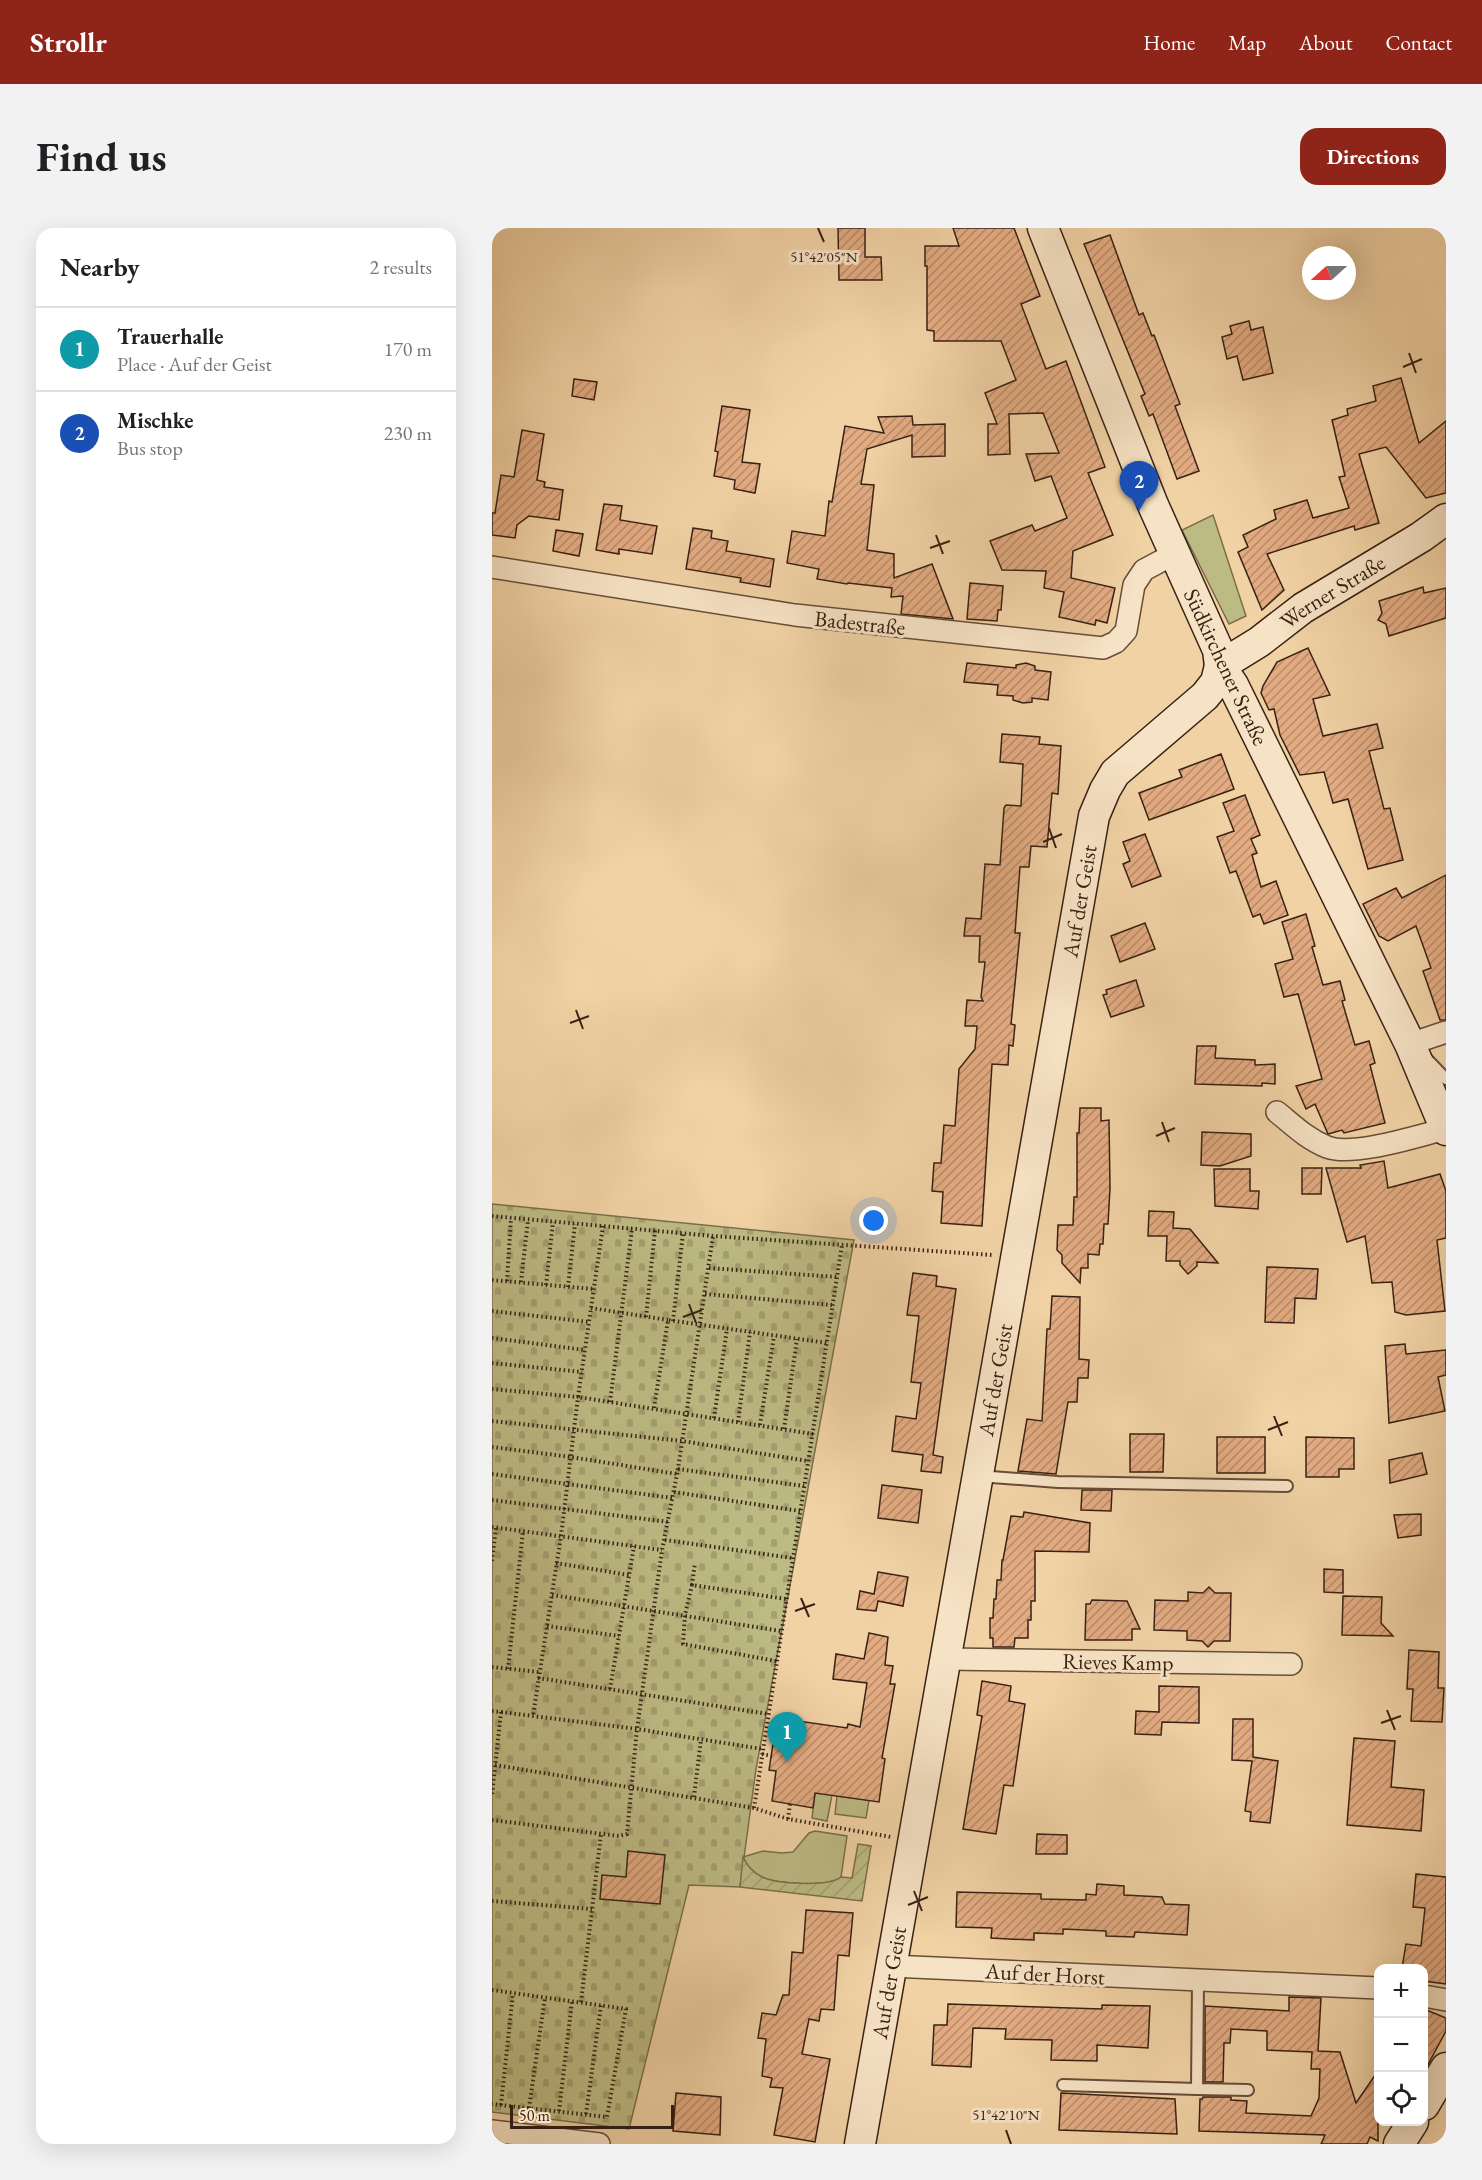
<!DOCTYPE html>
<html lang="en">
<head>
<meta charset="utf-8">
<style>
	:root { --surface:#fff; --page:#f2f2f2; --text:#202124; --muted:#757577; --line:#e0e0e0; --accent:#8f2418 }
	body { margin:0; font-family:"EB Garamond",serif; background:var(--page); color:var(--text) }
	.controls { position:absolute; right:18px; bottom:18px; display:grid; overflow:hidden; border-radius:12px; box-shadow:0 6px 24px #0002 }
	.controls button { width:54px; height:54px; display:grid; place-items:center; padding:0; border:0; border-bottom:2px solid var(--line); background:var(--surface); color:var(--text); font:30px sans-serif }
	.compass { position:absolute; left:810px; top:18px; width:54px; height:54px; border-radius:50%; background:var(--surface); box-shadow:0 6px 24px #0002; rotate:249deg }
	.scale { position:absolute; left:18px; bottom:15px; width:164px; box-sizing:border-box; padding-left:6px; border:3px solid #392114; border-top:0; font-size:16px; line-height:21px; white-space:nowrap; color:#392114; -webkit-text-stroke:4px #f6e2c4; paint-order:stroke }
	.you { position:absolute; left:382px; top:993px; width:21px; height:21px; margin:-15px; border:4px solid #fff; border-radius:50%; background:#1a73e8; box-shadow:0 0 0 9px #1a73e833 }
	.badge { display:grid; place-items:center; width:39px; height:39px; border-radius:50%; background:var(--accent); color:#fff; font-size:20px; font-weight:700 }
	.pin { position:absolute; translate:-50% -50px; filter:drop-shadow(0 2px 3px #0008) }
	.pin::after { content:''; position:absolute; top:32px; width:21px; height:18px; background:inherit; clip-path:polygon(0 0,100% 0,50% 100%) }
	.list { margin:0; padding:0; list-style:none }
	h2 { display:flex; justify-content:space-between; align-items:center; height:78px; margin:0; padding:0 24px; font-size:26px }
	h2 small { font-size:20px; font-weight:400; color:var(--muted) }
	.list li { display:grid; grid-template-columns:39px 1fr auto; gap:18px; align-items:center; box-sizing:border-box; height:84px; padding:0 24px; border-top:2px solid var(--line) }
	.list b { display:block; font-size:22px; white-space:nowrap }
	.list p { margin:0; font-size:20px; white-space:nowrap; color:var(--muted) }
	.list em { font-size:20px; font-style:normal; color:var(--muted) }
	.icon { flex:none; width:33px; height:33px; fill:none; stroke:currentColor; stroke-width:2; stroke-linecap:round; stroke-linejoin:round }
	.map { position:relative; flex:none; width:954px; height:1916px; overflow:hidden; border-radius:18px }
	header { display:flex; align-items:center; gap:36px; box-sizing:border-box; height:84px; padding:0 30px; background:var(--accent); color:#fff }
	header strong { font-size:28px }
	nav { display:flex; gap:33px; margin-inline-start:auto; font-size:21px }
	.intro { display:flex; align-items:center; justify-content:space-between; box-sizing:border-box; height:144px; padding:0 36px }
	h1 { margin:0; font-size:42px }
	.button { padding:15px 27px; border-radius:18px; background:var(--accent); color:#fff; font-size:21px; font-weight:700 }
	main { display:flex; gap:36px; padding:0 36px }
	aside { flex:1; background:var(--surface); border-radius:18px; box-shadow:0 6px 24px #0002 }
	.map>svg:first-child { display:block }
	.green { fill:#bdbb84; stroke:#7b6e4c; stroke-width:1.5 }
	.cemetery { fill:url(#cemetery-stones); stroke:#7b6e4c; stroke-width:1.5 }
	.garden { fill:url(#garden-furrows); stroke:#7b6e4c; stroke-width:1.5 }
	.building { fill:url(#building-hatch); stroke:#392114; stroke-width:1.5 }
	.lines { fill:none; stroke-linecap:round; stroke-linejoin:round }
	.lane-casing { stroke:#674d38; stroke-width:14 }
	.street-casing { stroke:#674d38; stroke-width:24 }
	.secondary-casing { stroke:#392114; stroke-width:33 }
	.path { stroke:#392114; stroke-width:4; stroke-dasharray:1.5 3; stroke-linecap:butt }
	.lane { stroke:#f6e2c4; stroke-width:10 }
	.street { stroke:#f6e2c4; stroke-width:21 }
	.secondary { stroke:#f6e2c4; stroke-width:30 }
	.ticks { fill:none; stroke:#392114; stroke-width:2 }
	.labels { text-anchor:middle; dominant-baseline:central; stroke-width:6; stroke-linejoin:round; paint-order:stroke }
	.street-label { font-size:22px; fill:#392114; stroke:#f6e2c4 }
	.ticks-label { font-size:15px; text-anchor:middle; fill:#392114; stroke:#f6e2c4; stroke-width:6; stroke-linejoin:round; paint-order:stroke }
</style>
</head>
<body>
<header>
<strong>Strollr</strong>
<nav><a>Home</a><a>Map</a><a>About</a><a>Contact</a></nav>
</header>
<div class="intro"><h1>Find us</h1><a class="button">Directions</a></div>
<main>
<aside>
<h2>Nearby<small>2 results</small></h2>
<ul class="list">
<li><span class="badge" style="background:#0f9aa8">1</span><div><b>Trauerhalle</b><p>Place · Auf der Geist</p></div><em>170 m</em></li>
<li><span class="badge" style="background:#1a4fb4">2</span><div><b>Mischke</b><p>Bus stop</p></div><em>230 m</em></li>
</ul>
</aside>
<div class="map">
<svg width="954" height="1916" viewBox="0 0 954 1916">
	<defs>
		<pattern id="cemetery-stones" width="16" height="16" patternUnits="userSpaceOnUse" patternTransform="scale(1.5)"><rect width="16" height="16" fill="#bdbb84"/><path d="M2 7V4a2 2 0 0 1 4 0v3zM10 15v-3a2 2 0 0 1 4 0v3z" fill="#a3a071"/></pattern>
		<pattern id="garden-furrows" width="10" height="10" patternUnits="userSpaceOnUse" patternTransform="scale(1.5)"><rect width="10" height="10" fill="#bdbb84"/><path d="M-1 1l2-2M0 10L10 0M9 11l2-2" fill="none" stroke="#a3a071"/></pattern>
		<pattern id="building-hatch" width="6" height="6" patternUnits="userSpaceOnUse" patternTransform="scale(1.5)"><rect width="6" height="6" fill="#e3ab82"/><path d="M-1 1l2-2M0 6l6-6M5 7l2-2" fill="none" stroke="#b98b69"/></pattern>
	</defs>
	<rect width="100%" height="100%" fill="#f1d2a5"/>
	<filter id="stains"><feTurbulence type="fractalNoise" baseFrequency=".00333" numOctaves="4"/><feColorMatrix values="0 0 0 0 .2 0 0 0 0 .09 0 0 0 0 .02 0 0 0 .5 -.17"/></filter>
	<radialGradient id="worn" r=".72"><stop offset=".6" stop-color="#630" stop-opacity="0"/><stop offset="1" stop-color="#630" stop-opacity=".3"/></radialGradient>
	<!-- green -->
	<g class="green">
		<polygon points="721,287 754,388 737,396 690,302"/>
		<polygon points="325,1551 340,1567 335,1593 320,1590"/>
		<polygon points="345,1568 377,1572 374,1590 343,1586"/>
		<path d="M 323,1603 L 355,1608 L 349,1649 C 337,1659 284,1656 270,1649 C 260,1644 255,1638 251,1629 L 271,1623 L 290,1625 L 301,1624 L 317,1605 Z"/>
	</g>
	<!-- cemetery -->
	<polygon class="cemetery" points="0,976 362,1012 264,1541 248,1659 197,1657 137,1901 0,1884"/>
	<!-- garden -->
	<path class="garden" d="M 366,1616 L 379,1618 L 370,1673 L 248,1659 L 251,1629 C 255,1638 260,1644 270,1649 C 284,1656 337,1659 349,1649 L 360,1650 Z"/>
	<!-- building -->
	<g class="building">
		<polygon points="346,0 373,0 373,29 389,29 390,52 347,52"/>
		<polygon points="461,0 522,0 548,68 529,76 554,141 574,133 613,239 596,245 621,307 581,323 579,350 623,360 615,395 604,392 603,397 567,389 572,364 552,360 554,343 510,342 498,313 540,297 543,303 575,290 559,248 543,253 534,226 567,225 551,185 517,186 518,226 496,227 496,196 505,196 493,165 524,152 509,113 442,113 442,103 435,102 435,38 433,38 433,18 467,18"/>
		<polygon points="618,7 647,87 651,85 660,108 662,107 688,176 683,178 707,243 685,251 661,186 657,188 649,168 653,166 592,16"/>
		<polygon points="757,93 759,102 771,99 781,145 751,152 745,128 735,131 730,109 740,106 738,98"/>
		<polygon points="909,150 927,215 954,193 954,265 934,270 894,219 867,226 887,295 863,302 862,298 775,326 792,362 770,382 746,324 756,319 751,307 784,291 782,282 815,272 821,290 857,280 847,249 853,248 840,192 856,187 855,181 884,173 881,158"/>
		<polygon points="82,151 105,154 102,172 80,168"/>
		<polygon points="230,178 258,182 250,234 268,236 263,265 242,261 243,252 222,248 226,224 223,223"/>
		<polygon points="420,188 421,197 453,196 453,228 420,229 420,207 375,221 369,256 382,257 375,322 402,326 402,350 440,336 461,391 409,386 411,368 399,369 400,360 356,355 355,356 325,351 327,341 295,335 300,303 333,308 337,273 340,274 353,198 392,205 386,189"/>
		<polygon points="30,202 52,206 45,252 53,254 52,259 71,262 67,292 37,288 25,297 23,310 0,307 0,285 3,285 9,247 22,249"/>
		<polygon points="112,276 130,278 128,292 165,298 160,326 127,321 127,326 104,322"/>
		<polygon points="201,300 220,303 219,310 236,313 234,323 282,331 278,359 248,354 249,350 194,341"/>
		<polygon points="64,302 91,306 87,328 61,323"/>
		<polygon points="478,355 511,358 509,382 506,382 505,393 475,391"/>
		<polygon points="931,359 932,365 954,360 954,390 897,408 894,396 886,392 890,385 887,373"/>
		<polygon points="816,420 838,467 821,471 831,508 885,496 891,520 877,523 892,581 898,580 911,632 876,641 856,571 841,575 832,544 808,547 788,507 782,481 777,482 769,465 771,458 785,434"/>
		<polygon points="475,435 524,440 524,437 534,435 543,438 543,442 559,444 556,472 540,470 540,474 531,475 521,472 521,468 505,467 506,457 472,454"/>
		<polygon points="510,506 548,509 547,516 569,518 566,566 560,565 555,619 539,618 537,639 528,639 523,705 528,705 519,796 523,797 521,818 517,817 516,837 500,836 490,998 449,995 451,964 440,963 442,935 449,935 452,897 463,898 467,841 483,821 485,798 473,798 475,772 491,773 489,769 493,734 487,734 488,708 472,708 474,690 489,691 493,636 508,637 512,580 514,577 529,578 531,536 508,534"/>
		<polygon points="729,526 742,561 657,592 647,565 690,549 687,542"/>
		<polygon points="753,567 768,607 759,611 765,625 760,627 769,659 784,653 796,687 772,696 768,686 761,689 744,643 738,645 725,609 742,603 731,575"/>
		<polygon points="653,606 669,648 640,659 631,636 638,633 631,614"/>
		<polygon points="954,647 954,792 948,792 931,743 939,740 924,698 896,713 887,708 871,676 904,660 910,670"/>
		<polygon points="814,686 823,718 820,719 831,757 848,753 853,772 850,773 863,817 877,813 883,835 878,837 893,895 852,905 850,902 836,906 823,876 814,881 804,858 830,851 806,766 792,769 783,736 801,731 790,694"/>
		<polygon points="653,695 663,721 628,734 619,708"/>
		<polygon points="644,752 652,778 619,789 611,767 615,766 614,762"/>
		<polygon points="705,818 724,818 723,830 763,832 763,837 783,836 783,856 770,855 770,858 703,856"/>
		<polygon points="588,880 609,880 609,893 617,892 618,960 616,996 612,996 611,1016 608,1016 607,1027 596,1026 596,1040 589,1040 588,1055 570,1035 570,1027 565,1022 566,997 581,997 582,969 585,969 585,905 587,905"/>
		<polygon points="710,904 759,906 759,928 728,938 709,937"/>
		<polygon points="892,933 896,960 948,946 954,963 954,1010 945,1012 953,1083 914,1087 903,1084 900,1054 880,1055 873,1008 855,1014 834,940 869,940 868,937"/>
		<polygon points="810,940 830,940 829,966 810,966"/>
		<polygon points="722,941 758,941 758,963 767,963 766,981 723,978"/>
		<polygon points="657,983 682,984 681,1000 698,1001 726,1035 705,1034 705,1038 696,1046 688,1037 688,1033 674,1033 675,1008 656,1008"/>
		<polygon points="775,1039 826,1041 824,1071 803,1070 802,1095 773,1094"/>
		<polygon points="421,1045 445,1048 444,1058 464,1061 441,1227 451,1229 449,1245 429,1243 431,1227 400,1223 404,1188 424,1191 429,1155 419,1154 427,1088 415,1087"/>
		<polygon points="560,1068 588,1069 587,1131 597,1132 596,1150 586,1150 585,1174 576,1174 564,1246 526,1243 535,1191 550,1193 555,1101 558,1101"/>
		<polygon points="913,1116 914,1126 954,1122 954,1147 946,1149 953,1183 897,1195 893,1118"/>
		<polygon points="638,1206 672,1206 671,1244 638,1244"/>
		<rect x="725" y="1209" width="48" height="36"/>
		<polygon points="814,1209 862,1210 862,1241 847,1241 847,1249 814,1249"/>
		<polygon points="930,1225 935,1246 898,1255 897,1232"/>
		<polygon points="390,1257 430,1262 426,1295 386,1290"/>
		<polygon points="590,1262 620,1262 619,1283 589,1282"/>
		<polygon points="532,1284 598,1295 597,1324 543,1323 543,1373 539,1373 539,1392 536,1392 536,1410 523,1410 522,1419 501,1419 501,1410 498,1410 498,1390 501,1390 502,1371 504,1371 505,1352 509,1352 510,1332 511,1332 519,1288 531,1289"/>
		<polygon points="929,1286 929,1307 906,1310 902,1287"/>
		<polygon points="832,1341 851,1342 851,1365 832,1364"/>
		<polygon points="386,1344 416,1349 411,1378 386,1373 384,1383 365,1381 368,1363 382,1366"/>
		<polygon points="717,1359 723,1365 739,1365 738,1413 722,1413 716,1419 710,1413 695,1412 695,1403 662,1402 663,1372 696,1373 696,1364 711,1365"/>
		<polygon points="851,1368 890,1369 889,1395 901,1408 850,1407"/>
		<polygon points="600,1372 635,1373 648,1401 640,1401 640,1412 593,1412 594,1376 598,1376"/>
		<polygon points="377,1405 396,1409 393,1437 401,1438 398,1456 403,1456 390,1530 393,1531 387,1574 323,1565 321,1580 280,1573 284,1543 277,1542 285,1490 355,1500 356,1496 368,1499 375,1455 341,1451 344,1426 372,1431"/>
		<polygon points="917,1422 947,1424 946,1460 952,1460 950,1494 919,1493 921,1461 915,1461"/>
		<polygon points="490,1453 519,1458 517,1473 533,1476 521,1558 512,1557 504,1606 471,1601 490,1488 485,1487"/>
		<polygon points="667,1458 707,1459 707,1495 670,1494 669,1507 643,1506 644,1483 667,1484"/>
		<polygon points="741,1491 761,1491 761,1529 786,1533 778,1595 758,1593 759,1584 753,1583 760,1533 740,1532"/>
		<polygon points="862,1510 903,1513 899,1559 932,1562 929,1603 855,1597"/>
		<polygon points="545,1606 575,1607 575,1626 544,1626"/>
		<polygon points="136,1623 173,1627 168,1676 108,1671 110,1647 134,1649"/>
		<polygon points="924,1646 954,1649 954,1756 932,1753 932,1740 910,1740 914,1716 929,1718 933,1680 921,1679"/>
		<polygon points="605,1656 632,1658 632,1667 670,1669 673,1676 697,1677 695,1707 643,1704 642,1709 614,1708 614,1703 571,1701 571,1706 542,1705 542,1712 516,1711 499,1710 500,1700 464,1699 465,1664 549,1666 549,1671 594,1672 594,1666 604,1667"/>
		<polygon points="314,1682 361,1685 357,1728 346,1727 342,1782 329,1781 327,1793 317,1791 310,1826 338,1831 323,1914 282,1907 291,1860 278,1859 280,1850 270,1848 274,1811 266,1810 270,1785 284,1787 291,1767 297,1767 300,1724 311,1725"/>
		<polygon points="797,1769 829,1770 826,1823 848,1824 864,1875 886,1843 886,1913 878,1909 875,1916 829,1916 833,1907 707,1903 708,1871 710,1871 711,1869 739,1869 739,1872 755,1873 754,1885 819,1888 827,1870 828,1841 819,1841 820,1824 775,1822 775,1803 739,1801 738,1815 732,1815 731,1854 713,1854 713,1778 797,1783"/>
		<polygon points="456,1776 610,1781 610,1777 658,1778 656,1820 605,1817 605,1833 559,1832 560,1812 513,1811 514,1801 481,1800 479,1839 440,1837 442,1797 455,1797"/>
		<polygon points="932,1781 954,1790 954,1803 932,1844"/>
		<polygon points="184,1865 229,1869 228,1907 181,1903"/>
		<polygon points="569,1865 683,1871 685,1906 567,1902"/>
	</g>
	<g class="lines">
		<!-- lane casing -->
		<g class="lane-casing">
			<g id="lane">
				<polyline points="934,830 954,851"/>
				<polyline points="486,1248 566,1254 795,1258"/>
				<polyline points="706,1753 705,1861 756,1862"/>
				<polyline points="571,1857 705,1861"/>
			</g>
		</g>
		<!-- street casing -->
		<g class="street-casing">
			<g id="street">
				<polyline points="0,339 303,387 611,420 624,414 634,403 642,357 652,342 682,326"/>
				<polyline points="918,816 954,804"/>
				<path d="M 785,884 C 801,897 815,911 835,919 C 861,929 925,908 954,901"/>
				<polyline points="453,1431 799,1436"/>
				<polyline points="399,1738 886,1760"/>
				<polyline points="932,1768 954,1772"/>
				<polyline points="0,1903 107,1916"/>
			</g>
		</g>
		<!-- secondary casing -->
		<g class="secondary-casing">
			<g id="secondary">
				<polyline points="551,0 661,277 726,422 728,438 741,457 918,816 954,902"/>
				<path id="s1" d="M 728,438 L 767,414 L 811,380 L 929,309 L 954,291"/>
				<polyline points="932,1877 954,1840"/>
				<path id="s2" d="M 368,1916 L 602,588 L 613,562 L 623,545 L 713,468 L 724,454 L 728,438"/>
				<polyline points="907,1916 921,1894"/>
			</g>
		</g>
		<!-- path -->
		<g class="path">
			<polyline points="0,988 221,1008 500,1027"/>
			<polyline points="111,998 86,1169 321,1206"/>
			<polyline points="217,1040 345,1049"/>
			<polyline points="0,1052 102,1061"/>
			<polyline points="15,1053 19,990"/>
			<polyline points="29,1054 36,992"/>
			<polyline points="54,1057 61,994"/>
			<polyline points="76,1059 83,996"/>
			<polyline points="213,1066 341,1077"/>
			<polyline points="99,1080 176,1092"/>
			<polyline points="0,1083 97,1094"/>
			<polyline points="154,1089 163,1002"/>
			<polyline points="181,1093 191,1005"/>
			<polyline points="0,1110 93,1122"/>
			<polyline points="0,1135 90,1144"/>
			<polyline points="0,1161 86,1169 69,1308 41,1488"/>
			<polyline points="118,1174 140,1001"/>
			<polyline points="162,1180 176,1092 335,1115"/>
			<polyline points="222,1190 235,1101"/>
			<polyline points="0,1193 190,1213 316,1233"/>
			<polyline points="246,1194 258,1104"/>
			<polyline points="268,1197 282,1108"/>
			<polyline points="292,1201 305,1111"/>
			<polyline points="0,1219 79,1229 185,1246"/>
			<polyline points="186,1241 312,1258"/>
			<polyline points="0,1246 181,1270"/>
			<polyline points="182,1264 308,1283"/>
			<polyline points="0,1272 177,1294"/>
			<polyline points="0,1299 170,1322"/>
			<polyline points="173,1312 300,1330"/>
			<polyline points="0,1333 4,1300"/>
			<polyline points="64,1335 137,1347"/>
			<polyline points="200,1357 203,1335"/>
			<polyline points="60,1367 289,1403"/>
			<polyline points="55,1398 127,1408"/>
			<polyline points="284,1433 191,1416 193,1387 200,1357 294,1371"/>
			<polyline points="0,1439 47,1444"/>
			<polyline points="16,1441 31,1303"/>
			<polyline points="46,1450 276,1486"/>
			<polyline points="118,1461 142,1318"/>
			<polyline points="0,1483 9,1484 0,1567"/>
			<polyline points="9,1484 145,1501 270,1521"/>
			<polyline points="270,1526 280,1528"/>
			<polyline points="3,1537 262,1580 296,1591 399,1609"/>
			<polyline points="202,1569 209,1511"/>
			<polyline points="262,1580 350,1017"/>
			<polyline points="296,1591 298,1576"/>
			<polyline points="0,1592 127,1608 135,1606 145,1501 170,1322 186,1241 221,1008"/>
			<polyline points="0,1673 100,1681"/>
			<polyline points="0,1762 134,1781 115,1889 0,1876"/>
			<polyline points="89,1774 109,1606"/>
			<polyline points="9,1877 21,1765"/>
			<polyline points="37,1880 53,1769"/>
			<polyline points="67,1883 80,1773"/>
			<polyline points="94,1886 109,1777"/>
		</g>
		<!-- lane -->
		<use href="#lane" class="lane"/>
		<!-- street -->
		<use href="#street" class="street"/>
		<!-- secondary -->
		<use href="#secondary" class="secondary"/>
	</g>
	<!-- ticks -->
	<path class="ticks" d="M 326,0 L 332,14M 917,125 L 924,145M 911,139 L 930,131M 444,307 L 451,326M 438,320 L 458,313M 557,600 L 564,620M 551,614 L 570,606M 84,782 L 91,801M 78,795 L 97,788M 670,894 L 677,914M 664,908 L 683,900M 197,1076 L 204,1095M 191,1089 L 210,1082M 782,1188 L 790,1208M 776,1202 L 796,1194M 309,1370 L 317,1389M 303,1383 L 323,1376M 895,1482 L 903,1502M 889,1495 L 909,1488M 422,1663 L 430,1683M 416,1677 L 436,1669M 514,1902 L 519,1916"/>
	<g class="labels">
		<!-- street labels -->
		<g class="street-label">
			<text stroke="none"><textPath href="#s1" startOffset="135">Werner Straße</textPath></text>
			<text transform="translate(368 395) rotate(6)">Badestraße</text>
			<text transform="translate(734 439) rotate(65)">Südkirchener Straße</text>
			<text stroke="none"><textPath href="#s2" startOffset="1262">Auf der Geist</textPath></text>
			<text stroke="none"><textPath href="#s2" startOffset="776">Auf der Geist</textPath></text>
			<text transform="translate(626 1434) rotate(1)">Rieves Kamp</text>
			<text transform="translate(553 1746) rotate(3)">Auf der Horst</text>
			<text stroke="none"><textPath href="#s2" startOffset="164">Auf der Geist</textPath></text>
		</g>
	</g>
	<g class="ticks-label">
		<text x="332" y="34">51°42'05"N</text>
		<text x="514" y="1892">51°42'10"N</text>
	</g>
	<rect width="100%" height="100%" filter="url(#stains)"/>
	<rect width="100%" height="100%" fill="url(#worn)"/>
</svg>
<div class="controls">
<button>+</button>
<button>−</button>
<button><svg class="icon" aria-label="locate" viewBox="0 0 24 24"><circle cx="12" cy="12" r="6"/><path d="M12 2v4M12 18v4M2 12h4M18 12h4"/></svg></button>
</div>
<svg class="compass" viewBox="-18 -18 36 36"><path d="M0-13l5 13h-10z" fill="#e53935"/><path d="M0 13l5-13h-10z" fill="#757577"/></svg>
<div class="scale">50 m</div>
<div class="you"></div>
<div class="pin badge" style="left:295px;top:1534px;background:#0f9aa8">1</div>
<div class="pin badge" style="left:647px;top:283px;background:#1a4fb4">2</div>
</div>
</main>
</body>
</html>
